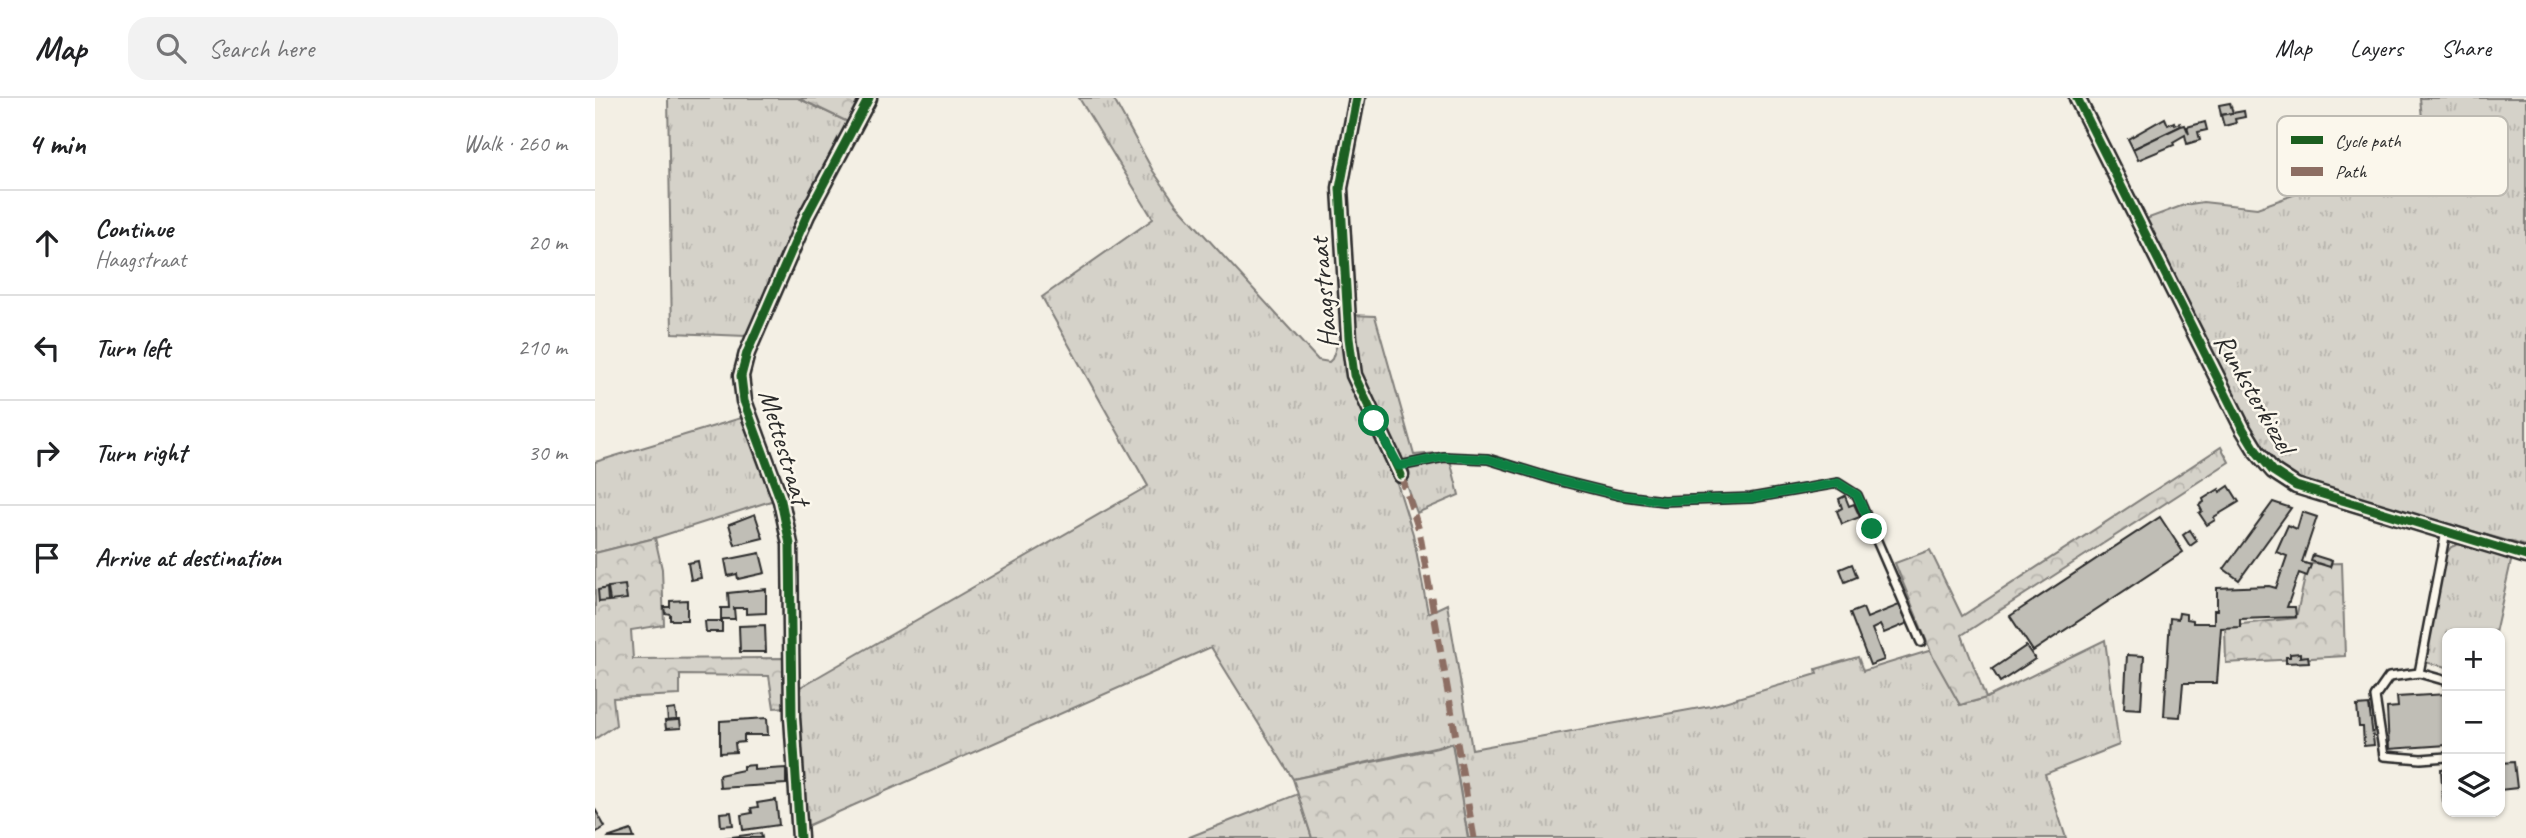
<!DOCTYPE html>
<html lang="en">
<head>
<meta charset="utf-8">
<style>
	:root { --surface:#fff; --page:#f2f2f2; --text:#202124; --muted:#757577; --line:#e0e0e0 }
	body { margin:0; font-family:Caveat,sans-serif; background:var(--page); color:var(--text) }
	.controls { position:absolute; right:21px; bottom:21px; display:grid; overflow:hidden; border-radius:14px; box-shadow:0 2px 5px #0004 }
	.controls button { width:63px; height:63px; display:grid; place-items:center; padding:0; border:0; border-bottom:2px solid var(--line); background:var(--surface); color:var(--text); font:35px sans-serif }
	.stop { position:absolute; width:21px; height:21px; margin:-16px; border:5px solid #0b8043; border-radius:50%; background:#fff }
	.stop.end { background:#0b8043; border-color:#fff; box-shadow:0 2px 7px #0008 }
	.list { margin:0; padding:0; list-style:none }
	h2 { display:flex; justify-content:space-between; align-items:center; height:91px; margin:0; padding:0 28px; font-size:30px }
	h2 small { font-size:23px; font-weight:400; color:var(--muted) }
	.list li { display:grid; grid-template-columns:46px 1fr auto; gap:21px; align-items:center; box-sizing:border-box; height:105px; padding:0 28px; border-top:2px solid var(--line) }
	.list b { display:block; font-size:26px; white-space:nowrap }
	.list p { margin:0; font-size:23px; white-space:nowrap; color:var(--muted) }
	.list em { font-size:23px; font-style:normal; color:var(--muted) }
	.icon { flex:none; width:38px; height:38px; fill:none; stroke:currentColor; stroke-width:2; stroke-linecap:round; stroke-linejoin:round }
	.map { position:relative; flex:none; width:1931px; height:740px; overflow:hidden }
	header { display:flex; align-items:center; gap:42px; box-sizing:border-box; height:98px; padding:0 35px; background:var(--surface); border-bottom:2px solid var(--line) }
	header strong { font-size:33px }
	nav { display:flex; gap:38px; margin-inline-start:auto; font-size:24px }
	.search { width:490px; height:63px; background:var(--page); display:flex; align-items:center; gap:18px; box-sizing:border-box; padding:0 24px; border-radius:21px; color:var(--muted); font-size:26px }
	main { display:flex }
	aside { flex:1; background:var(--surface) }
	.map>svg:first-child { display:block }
	.grass { fill:url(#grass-tufts); stroke:#807e7a; stroke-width:2 }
	.forest { fill:url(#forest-crowns); stroke:#807e7a; stroke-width:2 }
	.building { fill:#c0beb6; stroke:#2b2b2b; stroke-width:2 }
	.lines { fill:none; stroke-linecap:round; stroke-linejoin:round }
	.service-casing { stroke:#2b2b2b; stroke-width:12 }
	.minor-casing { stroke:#2b2b2b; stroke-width:19 }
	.service { stroke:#fbf7ec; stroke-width:7 }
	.minor { stroke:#fbf7ec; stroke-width:14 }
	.quiet { stroke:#8d6e63; stroke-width:7; stroke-dasharray:14 7; stroke-linecap:butt }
	.cycleway-casing { stroke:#fbf7ec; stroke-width:13 }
	.cycleway { stroke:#1b5e20; stroke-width:9 }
	.route { stroke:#0b8043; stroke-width:9 }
	.labels { text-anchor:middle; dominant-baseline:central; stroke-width:5; stroke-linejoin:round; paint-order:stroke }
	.street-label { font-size:28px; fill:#2b2b2b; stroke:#fbf7ec }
	.key { fill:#fbf7ec; stroke:#bdbab2; stroke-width:2 }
	.key-label { font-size:19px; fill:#2b2b2b }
</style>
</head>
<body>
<header>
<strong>Map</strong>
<div class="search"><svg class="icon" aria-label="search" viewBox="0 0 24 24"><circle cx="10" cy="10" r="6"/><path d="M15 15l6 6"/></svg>Search here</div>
<nav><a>Map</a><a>Layers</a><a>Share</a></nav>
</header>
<main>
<aside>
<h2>4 min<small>Walk · 260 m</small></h2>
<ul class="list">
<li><svg class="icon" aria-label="ahead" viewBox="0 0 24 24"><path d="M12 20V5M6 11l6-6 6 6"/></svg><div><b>Continue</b><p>Haagstraat</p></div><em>20 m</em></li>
<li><svg class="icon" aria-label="left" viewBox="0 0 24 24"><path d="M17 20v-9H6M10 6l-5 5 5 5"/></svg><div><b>Turn left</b></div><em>210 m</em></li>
<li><svg class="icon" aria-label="right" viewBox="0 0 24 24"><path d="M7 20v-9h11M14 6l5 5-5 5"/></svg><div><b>Turn right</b></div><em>30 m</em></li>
<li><svg class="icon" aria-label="arrive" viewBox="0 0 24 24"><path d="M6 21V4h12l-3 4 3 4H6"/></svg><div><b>Arrive at destination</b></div></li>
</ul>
</aside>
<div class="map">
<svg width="1931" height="740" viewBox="0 0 1931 740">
	<defs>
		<pattern id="grass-tufts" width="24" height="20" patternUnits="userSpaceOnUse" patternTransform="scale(1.75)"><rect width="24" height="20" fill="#d5d2c9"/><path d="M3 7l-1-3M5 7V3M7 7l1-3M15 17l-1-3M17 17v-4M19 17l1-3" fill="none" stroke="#b7b4ad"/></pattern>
		<pattern id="forest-crowns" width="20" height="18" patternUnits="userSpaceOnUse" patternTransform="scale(1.75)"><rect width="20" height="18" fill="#d5d2c9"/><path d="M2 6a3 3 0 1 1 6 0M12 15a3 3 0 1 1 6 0" fill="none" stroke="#b7b4ad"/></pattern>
	</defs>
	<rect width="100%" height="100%" fill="#f3efe4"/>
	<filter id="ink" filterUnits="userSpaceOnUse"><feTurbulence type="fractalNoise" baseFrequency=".0143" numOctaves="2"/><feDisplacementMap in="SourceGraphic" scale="14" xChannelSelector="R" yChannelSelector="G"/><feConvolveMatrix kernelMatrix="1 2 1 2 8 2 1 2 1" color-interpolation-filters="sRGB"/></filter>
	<g filter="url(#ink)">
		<!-- grass -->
		<g class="grass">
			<polygon points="73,0 203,0 253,24 215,98 151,238 77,235"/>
			<polygon points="484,0 518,0 558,73 581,106 723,262 734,264 737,261 748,229 756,290 788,352 802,385 818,436 833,515 852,506 877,651 1116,608 1222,576 1221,571 1263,559 1268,573 1337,552 1365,607 1391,600 1510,542 1524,647 1450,676 1471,740 873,740 857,645 698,681 616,549 212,728 202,591 553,388 447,199 558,121"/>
			<polygon points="1825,0 1931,0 1931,448 1756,399 1699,380 1671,358 1655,332 1551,121 1589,107 1608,104 1662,110 1830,50"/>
			<polygon points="756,217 780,218 819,357 853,354 864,397 822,415 800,354 765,284"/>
			<polygon points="146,320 179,402 60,440 0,455 0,364"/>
			<polygon points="1869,444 1917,459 1900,535 1852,535 1852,569 1829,564 1851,456 1856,449"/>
			<polygon points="703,696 717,740 592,740"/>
		</g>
		<!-- forest -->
		<g class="forest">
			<polygon points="203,0 268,0 253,24"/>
			<polygon points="1626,349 1634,364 1367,537 1391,600 1365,607 1338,559 1300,465 1335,452 1367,518"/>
			<polygon points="60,440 67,471 69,527 36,532 38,561 190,560 192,609 179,610 174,578 85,577 85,597 18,600 21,627 0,641 0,455"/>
			<polygon points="1747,465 1750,558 1631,565 1630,528 1701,520 1713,466"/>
			<polygon points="857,645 873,740 717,740 698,681 847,649"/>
		</g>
		<!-- building -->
		<g class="building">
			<polygon points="1635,5 1638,15 1626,17 1624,7"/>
			<polygon points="1649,13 1650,19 1640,21 1641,25 1629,28 1626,17"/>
			<polygon points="1570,20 1573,27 1579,24 1580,27 1585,25 1586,28 1538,51 1533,41"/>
			<polygon points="1610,24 1612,32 1603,34 1605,42 1592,46 1590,37 1578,44 1579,47 1543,62 1538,51 1586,28 1590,27 1594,36 1592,29"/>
			<polygon points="1634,388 1644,404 1619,419 1620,422 1612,427 1604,415 1607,413 1604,407 1609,404 1608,401 1624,391 1625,394"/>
			<polygon points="1250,398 1254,408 1259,406 1265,419 1247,426 1242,413 1247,410 1244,401"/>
			<polygon points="1678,404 1696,410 1644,482 1629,471"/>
			<polygon points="1707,414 1722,419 1707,464 1716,467 1712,478 1704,475 1692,509 1700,509 1701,519 1645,521 1645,529 1626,530 1622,585 1588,585 1585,619 1569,618 1575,520 1583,521 1584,515 1591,516 1591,521 1598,522 1598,525 1619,525 1619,512 1622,512 1622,490 1674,488 1681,490 1692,458 1681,454 1693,427 1702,431"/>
			<polygon points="160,416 168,440 140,447 134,426"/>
			<polygon points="1565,419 1588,454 1438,553 1415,518"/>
			<polygon points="1595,432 1602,443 1595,448 1588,437"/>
			<polygon points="165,455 170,475 143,481 142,476 133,478 130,462"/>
			<polygon points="1718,457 1737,463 1735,469 1716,463"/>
			<polygon points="103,463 106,480 96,482 93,465"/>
			<polygon points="1257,466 1262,479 1250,484 1245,471"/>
			<polygon points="30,487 32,501 15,503 13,489"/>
			<polygon points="12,490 13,503 4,504 3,492"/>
			<polygon points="171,491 171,515 151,516 151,510 139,510 140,521 126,521 126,510 134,510 133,495"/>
			<polygon points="92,502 92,522 75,522 75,516 70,515 69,509 75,509 75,503"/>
			<polygon points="1304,507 1313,525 1289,535 1285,527 1277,531 1289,562 1275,567 1255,515 1268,510 1272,520"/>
			<polygon points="110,523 127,523 127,534 111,534"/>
			<polygon points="170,527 171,554 145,554 144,528"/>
			<polygon points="1431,548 1440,561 1405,584 1397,571"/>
			<polygon points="1705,555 1705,559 1713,558 1714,564 1691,565 1691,559 1695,559 1695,556"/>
			<polygon points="1532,557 1549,558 1546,611 1529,610"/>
			<polygon points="1852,596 1852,647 1794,651 1792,610 1803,609 1802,599"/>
			<polygon points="1774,607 1779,647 1769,648 1768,629 1764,629 1762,608"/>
			<polygon points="80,611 82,622 73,623 72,612"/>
			<polygon points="172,620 173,637 149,637 149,644 140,645 141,654 125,655 125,623"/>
			<polygon points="82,622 85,622 86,630 71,631 70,623"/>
			<polygon points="1919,664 1922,690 1905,692 1905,665"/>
			<polygon points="159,667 159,672 191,670 191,686 125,690 124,677 148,672 148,668"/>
			<polygon points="1852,670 1852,703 1848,703 1846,671"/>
			<polygon points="181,702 184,727 148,732 146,717 157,715 156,710 163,709 162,705"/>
			<polygon points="0,711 10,729 0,735"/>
			<polygon points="136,714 138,727 126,728 125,715"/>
			<polygon points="36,732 39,740 12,740"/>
			<polygon points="166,735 167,740 129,740"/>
		</g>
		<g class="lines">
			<!-- service casing -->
			<g class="service-casing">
				<g id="service">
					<polyline points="804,368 849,359 893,361 962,382 1023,397 1068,403 1156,400 1243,385 1262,397 1326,544"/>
					<polyline points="1851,433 1824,575 1852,583"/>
					<polyline points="1824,575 1794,579 1780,599 1789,658 1826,661 1852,659"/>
				</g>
			</g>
			<!-- minor casing -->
			<g class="minor-casing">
				<g id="minor">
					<polyline points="762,0 745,90 754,240 759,277 806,377"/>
					<polyline points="1482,0 1648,331 1662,354 1678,373 1701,388 1931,458"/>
					<polyline points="205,740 197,619 195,446 186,403 149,303 146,278 152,255 212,117 274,0"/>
				</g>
			</g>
			<!-- service -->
			<use href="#service" class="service"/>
			<!-- minor -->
			<use href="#minor" class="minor"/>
			<!-- quiet -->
			<polyline class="quiet" points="806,377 824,432 879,740"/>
			<!-- cycleway casing -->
			<g class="cycleway-casing">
				<g id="cycleway">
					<polyline points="762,0 745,90 754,240 759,277 806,377"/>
					<polyline points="1482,0 1648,331 1662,354 1678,373 1701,388 1931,458"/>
					<polyline points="205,740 197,619 195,446 186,403 149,303 146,278 152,255 212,117 274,0"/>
				</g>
			</g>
			<!-- cycleway -->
			<use href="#cycleway" class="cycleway"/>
		</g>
	</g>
	<g class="lines" filter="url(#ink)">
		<!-- route -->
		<polyline class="route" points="779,323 804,368 849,359 893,361 962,382 1023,397 1068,403 1156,400 1243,385 1262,397 1277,431"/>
	</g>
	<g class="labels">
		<!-- street labels -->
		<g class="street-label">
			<text transform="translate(728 195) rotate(-95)">Haagstraat</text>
			<text transform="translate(1660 295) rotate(60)">Runksterkiezel</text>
			<text transform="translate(190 349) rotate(73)">Mettestraat</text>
		</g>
	</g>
	<!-- legend -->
	<rect x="1682" y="18" width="231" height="80" rx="10" class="key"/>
	<rect x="1696" y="38" width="32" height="8" fill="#1b5e20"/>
	<rect x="1696" y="69" width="32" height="9" fill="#8d6e63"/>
	<g class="key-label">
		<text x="1740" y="49">Cycle path</text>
		<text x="1740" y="80">Path</text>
	</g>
</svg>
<div class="controls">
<button>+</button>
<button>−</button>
<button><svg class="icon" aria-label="layers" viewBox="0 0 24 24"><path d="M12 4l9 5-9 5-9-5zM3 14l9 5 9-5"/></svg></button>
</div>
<div class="stop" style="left:779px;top:323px"></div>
<div class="stop end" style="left:1277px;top:431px"></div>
</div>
</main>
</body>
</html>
